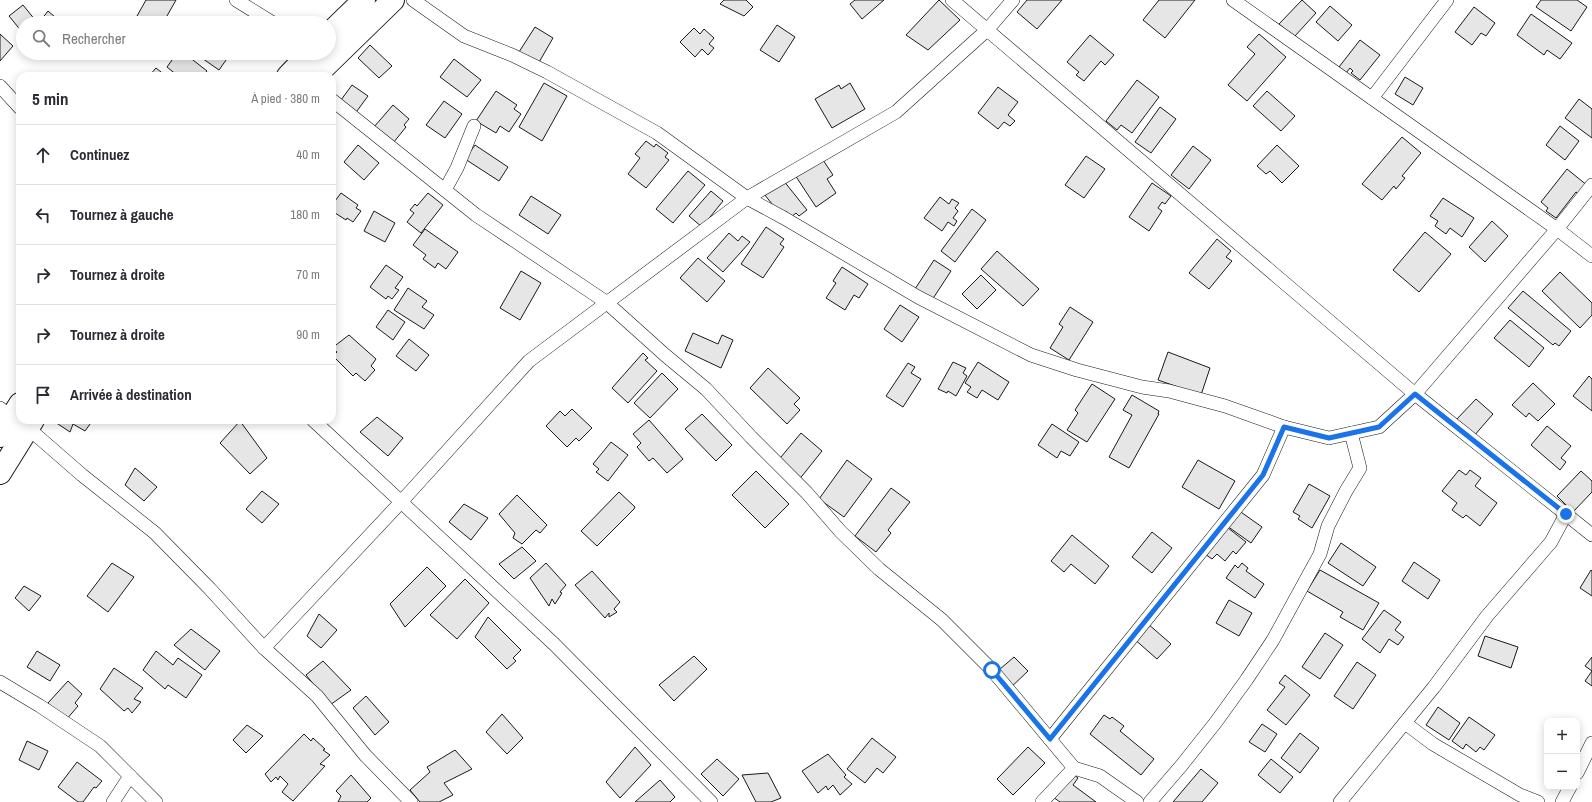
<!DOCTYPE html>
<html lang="fr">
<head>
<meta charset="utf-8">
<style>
	:root { --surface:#fff; --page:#f2f2f3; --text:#2b2b33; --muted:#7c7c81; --line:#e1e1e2 }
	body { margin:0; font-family:"Archivo Narrow",sans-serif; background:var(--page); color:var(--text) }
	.controls { position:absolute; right:12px; bottom:12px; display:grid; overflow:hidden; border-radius:8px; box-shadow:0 2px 10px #0003 }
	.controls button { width:36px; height:36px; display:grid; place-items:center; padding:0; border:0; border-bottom:1px solid var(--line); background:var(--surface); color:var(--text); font:20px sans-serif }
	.stop { position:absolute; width:12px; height:12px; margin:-9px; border:3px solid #1a73e8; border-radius:50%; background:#fff }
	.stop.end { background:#1a73e8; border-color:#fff; box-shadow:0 1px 4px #0008 }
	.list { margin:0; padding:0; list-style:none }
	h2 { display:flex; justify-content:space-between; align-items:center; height:52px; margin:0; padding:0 16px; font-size:17px }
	h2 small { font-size:13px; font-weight:400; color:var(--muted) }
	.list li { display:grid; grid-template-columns:26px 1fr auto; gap:12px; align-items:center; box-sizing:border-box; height:60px; padding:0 16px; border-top:1px solid var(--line) }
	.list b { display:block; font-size:15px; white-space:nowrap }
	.list em { font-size:13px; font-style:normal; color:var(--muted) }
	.icon { flex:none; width:22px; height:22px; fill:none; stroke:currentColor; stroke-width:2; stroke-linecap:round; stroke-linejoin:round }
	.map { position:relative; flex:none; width:1592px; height:802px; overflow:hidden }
	.search { position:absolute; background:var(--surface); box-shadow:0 2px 10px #0003; left:16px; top:16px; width:320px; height:44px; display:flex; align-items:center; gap:10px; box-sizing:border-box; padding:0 14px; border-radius:22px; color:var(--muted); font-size:15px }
	.panel { position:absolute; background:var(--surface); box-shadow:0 2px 10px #0003; left:16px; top:72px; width:320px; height:352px; border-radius:12px }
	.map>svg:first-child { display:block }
	.building { fill:#e6e6e6; stroke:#1a1a1a }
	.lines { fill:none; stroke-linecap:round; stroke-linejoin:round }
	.street-casing { stroke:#1a1a1a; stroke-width:14 }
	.highway-casing { stroke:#1a1a1a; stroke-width:24 }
	.street { stroke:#fff; stroke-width:13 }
	.highway { stroke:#fff; stroke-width:22 }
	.route { stroke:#1a73e8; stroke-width:5 }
</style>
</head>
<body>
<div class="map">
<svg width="1592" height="802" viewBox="0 0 1592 802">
	<rect width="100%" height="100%" fill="#fff"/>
	<!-- building -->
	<g class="building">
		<polygon points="146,0 176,0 163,23 150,23 137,16"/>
		<polygon points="724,0 746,0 753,7 744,16 720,4"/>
		<polygon points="855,0 884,0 862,19 850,4"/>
		<polygon points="939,0 960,20 928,50 906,35"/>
		<polygon points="1027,0 1062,0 1037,29 1017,12"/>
		<polygon points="1159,0 1195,0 1165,38 1143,20"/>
		<polygon points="1302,0 1316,13 1294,37 1279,24"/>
		<polygon points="1541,0 1577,0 1587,7 1571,31 1536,7"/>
		<polygon points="23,5 36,21 34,23 23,23 22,32 9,16"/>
		<polygon points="1330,6 1352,25 1338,41 1316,22"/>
		<polygon points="1474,7 1495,23 1486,36 1481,33 1472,45 1455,32"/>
		<polygon points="48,11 62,23 44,23 41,20"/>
		<polygon points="1531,14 1572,43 1560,59 1547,50 1544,55 1517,35"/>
		<polygon points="777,25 795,37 779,62 760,50"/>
		<polygon points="535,27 553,38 538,64 519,52"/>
		<polygon points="694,28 700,34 704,29 714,38 709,44 714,48 708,55 702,49 695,57 680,42"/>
		<polygon points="0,34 13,46 0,61"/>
		<polygon points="1259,34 1286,57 1247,101 1228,85 1255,54 1247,47"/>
		<polygon points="1090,35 1114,55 1105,65 1101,61 1084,81 1076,75 1079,72 1067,62"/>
		<polygon points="1360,40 1380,55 1360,80 1351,73 1353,71 1350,68 1346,73 1339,67"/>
		<polygon points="370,45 392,66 379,78 358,58"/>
		<polygon points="177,53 184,53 207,71 203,76 178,76 167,67"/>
		<polygon points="197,53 231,53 219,70 196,54"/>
		<polygon points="454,59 481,80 467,97 440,77"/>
		<polygon points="156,68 166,76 149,76"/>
		<polygon points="1405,77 1423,88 1413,105 1395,94"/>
		<polygon points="1137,80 1159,97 1132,133 1121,125 1117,130 1106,121"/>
		<polygon points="544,83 567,96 542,141 519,127"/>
		<polygon points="850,83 865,109 832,128 815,99 839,85 841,89"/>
		<polygon points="352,85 368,96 354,115 338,104"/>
		<polygon points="998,87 1018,102 1008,115 1015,121 1010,126 1004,122 998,129 978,113"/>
		<polygon points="496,91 517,105 514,109 521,114 509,132 500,126 496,133 476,121"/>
		<polygon points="1267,91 1295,116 1281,131 1253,106"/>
		<polygon points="1579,99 1592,109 1592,138 1565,118"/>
		<polygon points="444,101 462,114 445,138 426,125"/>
		<polygon points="393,105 409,119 404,125 406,127 393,143 374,127"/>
		<polygon points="1160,107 1176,119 1151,153 1135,142"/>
		<polygon points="1560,126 1579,141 1565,160 1546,145"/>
		<polygon points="1402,137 1421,153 1402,176 1405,178 1396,189 1394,186 1382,200 1362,184"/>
		<polygon points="646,141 654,147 656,144 668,153 665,157 669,160 646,188 628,174 640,158 635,154"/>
		<polygon points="358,145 379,163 364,180 344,162"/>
		<polygon points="475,145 508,167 499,181 465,159"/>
		<polygon points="1277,145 1299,166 1282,183 1270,171 1266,174 1257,166"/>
		<polygon points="1193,146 1211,160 1189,189 1171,175"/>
		<polygon points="1086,156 1105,169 1084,198 1065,185"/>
		<polygon points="821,157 833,175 827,179 836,193 816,207 795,175"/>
		<polygon points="1567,169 1588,186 1580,195 1576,192 1556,218 1546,211 1548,208 1541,202"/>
		<polygon points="688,171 705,185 673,223 656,209"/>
		<polygon points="783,180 807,210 799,216 796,213 791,217 786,211 781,215 764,194"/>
		<polygon points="1152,183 1171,196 1165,204 1162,202 1158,208 1162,211 1149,231 1129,217"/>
		<polygon points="711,191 723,201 702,227 689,216"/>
		<polygon points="341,193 358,205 356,208 361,211 353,222 347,218 346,220 332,211 332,205"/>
		<polygon points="428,193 443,205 421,233 407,222 414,213 410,210 415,204 417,206"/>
		<polygon points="531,196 561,215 548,234 519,215"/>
		<polygon points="940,197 949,204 952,199 959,203 955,208 958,211 953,218 957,221 954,226 948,222 942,231 924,218"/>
		<polygon points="1443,198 1474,218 1462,237 1450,228 1446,234 1435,226 1438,221 1430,216"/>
		<polygon points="972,209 986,220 955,262 941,251"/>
		<polygon points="374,211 395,223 385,242 364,231"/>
		<polygon points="1492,221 1508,236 1485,262 1469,247"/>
		<polygon points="766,227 784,239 780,244 784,247 763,278 741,264"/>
		<polygon points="425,229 458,252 446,269 438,263 435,268 423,259 426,255 413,245"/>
		<polygon points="1425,232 1451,254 1419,292 1393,270"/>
		<polygon points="729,233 738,241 742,236 750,242 723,272 707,258"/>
		<polygon points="1217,239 1231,251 1226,257 1232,261 1209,289 1189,273"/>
		<polygon points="997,251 1039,289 1023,306 981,269"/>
		<polygon points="698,258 725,281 707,302 680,278"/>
		<polygon points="934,260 951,271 932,300 915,289"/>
		<polygon points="386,265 403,277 395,288 399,290 392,299 388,296 386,299 370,287"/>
		<polygon points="842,267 868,284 859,298 854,295 845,310 826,298 836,283 833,281"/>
		<polygon points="521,271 541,283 520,320 500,308"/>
		<polygon points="1560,272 1592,303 1592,315 1580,328 1542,291"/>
		<polygon points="981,275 996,290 977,309 962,294"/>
		<polygon points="408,288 427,301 422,307 434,315 424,329 394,310"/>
		<polygon points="1523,291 1571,331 1559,346 1555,343 1553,345 1508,308"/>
		<polygon points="900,305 919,317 902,342 884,329"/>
		<polygon points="1070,307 1093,322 1069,360 1050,348 1063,327 1059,324"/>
		<polygon points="388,310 405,322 393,340 376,327"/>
		<polygon points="1510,320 1544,348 1529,367 1494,338"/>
		<polygon points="693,333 718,344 722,335 733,340 721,368 685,351"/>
		<polygon points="349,335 376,359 371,366 375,370 365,381 356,373 353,376 333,356 337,352 332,348"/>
		<polygon points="409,339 429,355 416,371 396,356"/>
		<polygon points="1168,352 1210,368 1201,395 1158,380"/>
		<polygon points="643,353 648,358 645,360 657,371 628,403 612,388"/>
		<polygon points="953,362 966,368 963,373 967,376 956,396 948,391 947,393 938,389"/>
		<polygon points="978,362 1009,382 998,400 982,390 977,398 967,392 971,387 965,383"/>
		<polygon points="908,363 915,367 911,373 921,379 903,407 886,396"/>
		<polygon points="768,368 800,398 794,404 800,410 787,424 750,388"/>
		<polygon points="662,373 678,389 650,418 634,403"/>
		<polygon points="1589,376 1592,379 1592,411 1573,396"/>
		<polygon points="1533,383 1555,404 1538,421 1529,413 1526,417 1512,405"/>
		<polygon points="1092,384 1115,399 1087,442 1067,430 1078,413 1075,410"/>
		<polygon points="1132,395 1159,411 1158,414 1159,414 1129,468 1109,457 1132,415 1123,410"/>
		<polygon points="1476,399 1493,414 1473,437 1455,421"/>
		<polygon points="572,409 592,428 579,441 576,438 567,447 546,426 560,411 565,416"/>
		<polygon points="702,414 732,445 716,461 685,429"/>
		<polygon points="377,417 403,438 388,456 360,432"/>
		<polygon points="57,420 93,420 85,431 73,424 70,432 55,422"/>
		<polygon points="649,420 683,459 667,473 653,458 649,461 637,447 641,443 633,434"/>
		<polygon points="240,421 267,458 250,474 220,443"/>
		<polygon points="1052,424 1079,442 1070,456 1061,451 1057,458 1038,445"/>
		<polygon points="1547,426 1571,446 1561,458 1566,462 1560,470 1531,445"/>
		<polygon points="801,433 822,451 798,481 776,463"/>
		<polygon points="611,442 628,455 608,481 596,472 599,469 593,464"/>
		<polygon points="847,460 872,479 844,517 819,499"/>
		<polygon points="1198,460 1235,481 1219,509 1182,487"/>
		<polygon points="135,468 157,487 144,501 125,485"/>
		<polygon points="1459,470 1466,475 1470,470 1481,478 1475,486 1497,503 1480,526 1466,515 1463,518 1452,510 1457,503 1442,491"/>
		<polygon points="756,471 789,504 765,528 732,495"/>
		<polygon points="1581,471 1592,481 1592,492 1573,512 1557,496"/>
		<polygon points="1309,484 1330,496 1312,528 1298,519 1300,516 1293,512"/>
		<polygon points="891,488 910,502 888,530 891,533 876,552 855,536"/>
		<polygon points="262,491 279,504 262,523 246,509"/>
		<polygon points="619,492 635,507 634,509 597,546 581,531"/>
		<polygon points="517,495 547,525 540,533 536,530 522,544 513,538 515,533 499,514"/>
		<polygon points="464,504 488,518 471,540 449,522"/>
		<polygon points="1238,510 1262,527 1251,543 1227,526"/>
		<polygon points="1223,524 1246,542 1236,554 1233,551 1225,561 1217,554 1212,559 1202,552"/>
		<polygon points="1152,532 1172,548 1152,573 1132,557"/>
		<polygon points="1072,535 1109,566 1095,584 1071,564 1064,572 1051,561"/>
		<polygon points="1341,543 1376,567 1363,586 1328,563"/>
		<polygon points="522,547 536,561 514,579 499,564"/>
		<polygon points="1414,562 1440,580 1428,599 1402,581"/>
		<polygon points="112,563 134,577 108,612 87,596"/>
		<polygon points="546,563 566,585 560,592 562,593 555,604 552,599 549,606 530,578"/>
		<polygon points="1242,563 1248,568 1246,571 1264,584 1255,598 1226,578 1235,565 1238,568"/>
		<polygon points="427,567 446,586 405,627 390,604"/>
		<polygon points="1320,570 1379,603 1363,630 1340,617 1343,612 1307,591"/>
		<polygon points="1591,570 1592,571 1592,596 1580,588"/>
		<polygon points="592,571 620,602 614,609 617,612 609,617 609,613 605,618 575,585"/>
		<polygon points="465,579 489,603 457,639 430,615"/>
		<polygon points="24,586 41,596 29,611 15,598"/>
		<polygon points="1229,600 1252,613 1239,636 1216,623"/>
		<polygon points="1384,610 1401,622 1395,630 1404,637 1398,645 1389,639 1380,653 1362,639"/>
		<polygon points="319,614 337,630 321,648 307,636"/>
		<polygon points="488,617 521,650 513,658 516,661 507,669 475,637"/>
		<polygon points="1147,623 1171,644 1157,659 1133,638"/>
		<polygon points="191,629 220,651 205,670 174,645"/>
		<polygon points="1325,633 1343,645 1320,679 1302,667"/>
		<polygon points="1485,636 1518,647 1511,668 1478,656"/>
		<polygon points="37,651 60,665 50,681 27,667"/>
		<polygon points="156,651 173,665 178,658 202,675 186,698 168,685 165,689 143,670"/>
		<polygon points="694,656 707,669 674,701 659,685"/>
		<polygon points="1014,657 1028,671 1006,692 992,676"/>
		<polygon points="1592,657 1592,671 1585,666"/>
		<polygon points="323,661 351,690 330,705 306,675"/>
		<polygon points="1357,662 1376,675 1353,709 1334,696"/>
		<polygon points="114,668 143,688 134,699 141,702 132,713 128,708 124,711 100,689"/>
		<polygon points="1592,671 1592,686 1585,681"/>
		<polygon points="1285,675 1310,695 1286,725 1267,710 1285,687 1279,683"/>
		<polygon points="68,681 82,694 75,703 78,706 66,720 48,703"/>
		<polygon points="366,696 389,722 375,735 353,708"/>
		<polygon points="1438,707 1460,723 1449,740 1426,725"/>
		<polygon points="502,714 523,738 507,754 486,732"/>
		<polygon points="1104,715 1110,719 1112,717 1124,726 1120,731 1154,759 1141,775 1090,734"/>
		<polygon points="1469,717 1495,735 1484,750 1480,747 1476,752 1466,744 1463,749 1452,741"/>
		<polygon points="1262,724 1277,734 1265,752 1249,742"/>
		<polygon points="247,725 263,736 246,753 233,740"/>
		<polygon points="1300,733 1319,748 1300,773 1281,758"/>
		<polygon points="304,734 311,741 313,738 325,749 323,750 330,755 320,764 325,766 293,801 282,792 288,784 280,776 278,780 276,777 271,782 265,774"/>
		<polygon points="872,738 896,757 883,773 877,768 865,783 847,769"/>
		<polygon points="27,741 48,751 39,770 19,760"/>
		<polygon points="635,747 651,765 620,798 606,782"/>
		<polygon points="1028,747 1045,763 1013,795 997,779"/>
		<polygon points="455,750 472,769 444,783 453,795 439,802 420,802 410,790 430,772 427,767"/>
		<polygon points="828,754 846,775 844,777 852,784 840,795 833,785 828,790 826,786 818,793 802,771"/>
		<polygon points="717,759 739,779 723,796 701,774"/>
		<polygon points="1271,759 1293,777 1280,793 1258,775"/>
		<polygon points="77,762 102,781 96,788 94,787 83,802 78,802 58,787"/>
		<polygon points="1201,769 1218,783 1202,802 1173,802"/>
		<polygon points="1068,770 1078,778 1073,785 1096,802 1060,802 1050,795"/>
		<polygon points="768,773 781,798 771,802 756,802 742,775"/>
		<polygon points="351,775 371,798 367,802 338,802 341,796 336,791"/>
		<polygon points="660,780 675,797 670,802 635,802"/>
	</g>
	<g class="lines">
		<!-- street casing -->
		<g class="street-casing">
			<g id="street">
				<polyline points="236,0 273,23"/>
				<polyline points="413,0 464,36 512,55 547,72 657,133 747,198 784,218 918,297 1031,355 1077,370 1142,387 1169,391 1225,406 1284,427 1329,438 1379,427 1415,394 1557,229 1592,185"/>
				<polyline points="952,0 1415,394 1592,535"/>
				<polyline points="1233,0 1557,229 1592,256"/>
				<polyline points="0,86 20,108"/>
				<polyline points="1372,98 1447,0"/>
				<polyline points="332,100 476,215 606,302 665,355 706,389 751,437 807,493 840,531 879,569 942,620 992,670 1074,768 1100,776 1137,802"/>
				<polyline points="445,190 457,168 474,126"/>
				<polyline points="0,408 11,418"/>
				<polyline points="313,420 554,644 711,802"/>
				<polyline points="28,428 82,475 155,533 210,589 264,648 401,502 529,361 747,198 896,112 987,30 1013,0"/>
				<polyline points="264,648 317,696 365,755 411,802"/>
				<polyline points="0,682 40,706 100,746 156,802"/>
				<polyline points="1405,723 1433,744 1520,795 1538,802"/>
				<polyline points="1050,739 1263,475 1284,427"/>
				<polyline points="1577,773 1592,743"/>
				<polyline points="113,802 130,776"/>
				<polyline points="1042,802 1074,768"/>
				<polyline points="1150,802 1181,766 1216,722 1247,679 1273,640 1320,554 1328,526 1346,491 1360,468 1351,433"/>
				<polyline points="1340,802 1434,687 1487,616 1551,542 1566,514"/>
				<polyline points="1562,802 1570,787"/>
			</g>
		</g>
		<!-- highway casing -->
		<g class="highway-casing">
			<g id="highway">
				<polyline points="329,34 364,0"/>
				<polyline points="288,76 310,53"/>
				<polyline points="315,76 393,0"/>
				<polyline points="0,436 20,404"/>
				<polyline points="0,473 33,420"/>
			</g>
		</g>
		<!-- street -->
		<use href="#street" class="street"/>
		<!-- highway -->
		<use href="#highway" class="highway"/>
	</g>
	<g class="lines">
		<!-- route -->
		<polyline class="route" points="992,670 1050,739 1263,475 1284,427 1329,438 1379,427 1415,394 1566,514"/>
	</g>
</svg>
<div class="controls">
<button>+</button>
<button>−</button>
</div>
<div class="stop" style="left:992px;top:670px"></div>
<div class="stop end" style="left:1566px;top:514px"></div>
<div class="search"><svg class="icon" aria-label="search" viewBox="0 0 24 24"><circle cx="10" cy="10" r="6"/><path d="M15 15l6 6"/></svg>Rechercher</div>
<section class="panel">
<h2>5 min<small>À pied · 380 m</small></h2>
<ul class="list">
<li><svg class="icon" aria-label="ahead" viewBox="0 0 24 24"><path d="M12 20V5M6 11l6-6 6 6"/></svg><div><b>Continuez</b></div><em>40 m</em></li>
<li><svg class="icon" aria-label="left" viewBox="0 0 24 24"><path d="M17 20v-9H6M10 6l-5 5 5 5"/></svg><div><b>Tournez à gauche</b></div><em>180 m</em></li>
<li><svg class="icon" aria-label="right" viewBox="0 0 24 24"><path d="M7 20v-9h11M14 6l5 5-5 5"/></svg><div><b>Tournez à droite</b></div><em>70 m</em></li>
<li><svg class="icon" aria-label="right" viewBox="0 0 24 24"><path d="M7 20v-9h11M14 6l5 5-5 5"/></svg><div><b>Tournez à droite</b></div><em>90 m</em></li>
<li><svg class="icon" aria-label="arrive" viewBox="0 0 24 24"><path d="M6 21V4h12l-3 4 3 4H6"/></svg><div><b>Arrivée à destination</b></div></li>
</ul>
</section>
</div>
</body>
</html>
